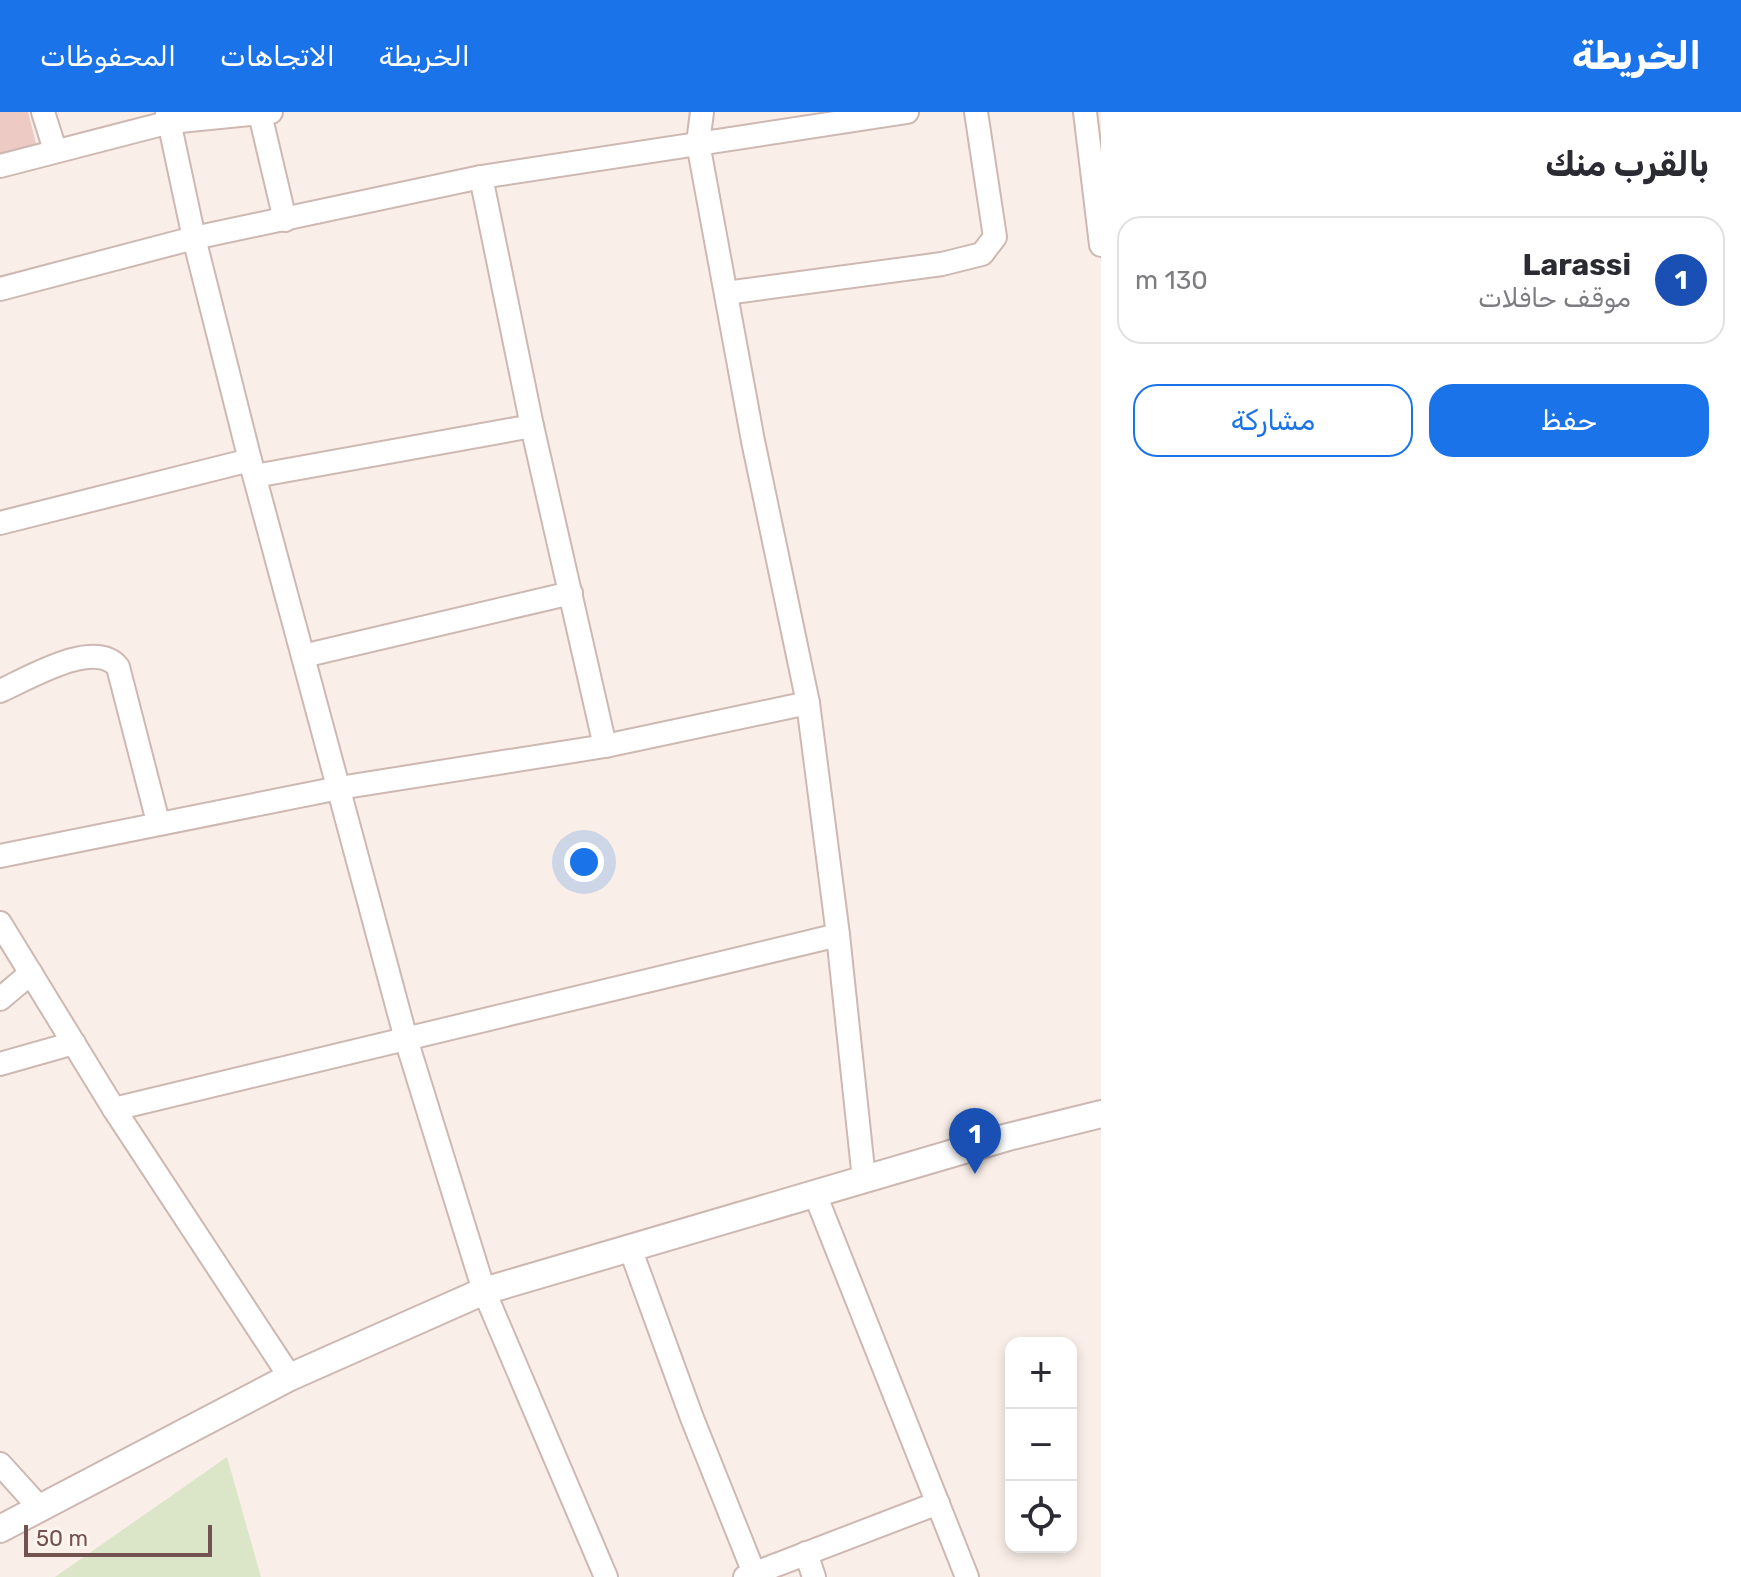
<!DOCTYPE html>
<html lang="ar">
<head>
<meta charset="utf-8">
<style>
	:root { --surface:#fff; --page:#f2f2f3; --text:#2b2b33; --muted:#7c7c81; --line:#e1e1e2; --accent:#1a73e8 }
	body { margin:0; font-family:Rubik,Cairo,sans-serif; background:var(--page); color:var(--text); direction:rtl }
	.controls { position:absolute; right:24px; bottom:24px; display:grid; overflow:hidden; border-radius:16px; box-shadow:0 4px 12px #0003 }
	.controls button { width:72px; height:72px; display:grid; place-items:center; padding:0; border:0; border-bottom:2px solid var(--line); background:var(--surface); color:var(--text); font:40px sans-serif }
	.scale { position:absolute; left:24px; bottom:20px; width:188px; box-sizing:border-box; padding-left:8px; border:4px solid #72534f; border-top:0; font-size:22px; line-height:28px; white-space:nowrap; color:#72534f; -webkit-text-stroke:6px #fdf4ee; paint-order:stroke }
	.you { position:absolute; left:584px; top:750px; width:28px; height:28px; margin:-20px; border:6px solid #fff; border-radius:50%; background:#1a73e8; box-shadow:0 0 0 12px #1a73e833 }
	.badge { display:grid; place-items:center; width:52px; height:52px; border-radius:50%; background:var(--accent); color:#fff; font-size:26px; font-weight:700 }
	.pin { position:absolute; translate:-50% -66px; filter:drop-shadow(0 2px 4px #0008) }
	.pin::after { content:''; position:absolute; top:42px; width:28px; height:24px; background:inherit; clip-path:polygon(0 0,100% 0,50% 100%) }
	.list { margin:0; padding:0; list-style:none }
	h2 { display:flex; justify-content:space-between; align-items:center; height:104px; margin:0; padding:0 32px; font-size:34px }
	h2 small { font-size:26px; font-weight:400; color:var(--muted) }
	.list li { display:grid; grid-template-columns:52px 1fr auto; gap:24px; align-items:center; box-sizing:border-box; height:128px; margin:0 16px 16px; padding:0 16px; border:2px solid var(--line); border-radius:24px }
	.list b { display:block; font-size:30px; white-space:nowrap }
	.list p { margin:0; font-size:26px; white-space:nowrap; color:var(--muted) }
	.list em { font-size:26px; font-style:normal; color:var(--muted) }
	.actions { display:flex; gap:16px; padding:24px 32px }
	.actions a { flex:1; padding:18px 0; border:2px solid var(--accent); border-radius:24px; text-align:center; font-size:28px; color:var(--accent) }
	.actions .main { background:var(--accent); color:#fff }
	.icon { flex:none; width:44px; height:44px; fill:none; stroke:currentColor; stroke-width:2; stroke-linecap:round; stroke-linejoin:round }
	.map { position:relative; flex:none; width:1101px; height:1465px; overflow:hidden; direction:ltr }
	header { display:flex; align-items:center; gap:48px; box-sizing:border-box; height:112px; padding:0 40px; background:var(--accent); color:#fff }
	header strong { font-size:38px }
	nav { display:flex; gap:44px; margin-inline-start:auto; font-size:28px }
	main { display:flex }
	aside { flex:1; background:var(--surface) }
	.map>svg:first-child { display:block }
	.green { fill:#dbe6c8 }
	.building { fill:#edcac3 }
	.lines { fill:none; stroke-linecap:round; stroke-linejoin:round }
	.minor-casing { stroke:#cdb8b2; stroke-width:26 }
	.tertiary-casing { stroke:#cdb8b2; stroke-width:30 }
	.minor { stroke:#fff; stroke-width:22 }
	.tertiary { stroke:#fff; stroke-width:26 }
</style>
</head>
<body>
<header>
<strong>الخريطة</strong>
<nav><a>الخريطة</a><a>الاتجاهات</a><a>المحفوظات</a></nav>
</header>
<main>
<aside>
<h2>بالقرب منك<small></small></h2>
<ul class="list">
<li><span class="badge" style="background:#1a4fb4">1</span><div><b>Larassi</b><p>موقف حافلات</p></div><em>130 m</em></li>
</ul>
<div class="actions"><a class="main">حفظ</a><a>مشاركة</a></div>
</aside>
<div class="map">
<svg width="1101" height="1465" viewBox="0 0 1101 1465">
	<rect width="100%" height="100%" fill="#faefe8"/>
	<!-- green -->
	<polygon class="green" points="227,1345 261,1465 55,1465"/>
	<!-- building -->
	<polygon class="building" points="0,0 28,0 37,35 0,45"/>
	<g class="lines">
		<!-- minor casing -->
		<g class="minor-casing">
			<g id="minor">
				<polyline points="43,0 55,38"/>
				<polyline points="167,0 194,126 250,348 406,927 484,1179 606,1465"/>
				<polyline points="702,0 698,31 753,329 808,591 838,823 864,1067"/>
				<polyline points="1085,0 1101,133"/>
				<polyline points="260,2 285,108"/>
				<polyline points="0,54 170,10 271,0"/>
				<polyline points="481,65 532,314 605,634"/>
				<polyline points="0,177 194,126 481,65 907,0"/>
				<polyline points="726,181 942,152 982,142 995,125 976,0"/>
				<polyline points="255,364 532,314"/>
				<polyline points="0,411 250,348"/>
				<polyline points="303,544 571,481"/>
				<path d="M 0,579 C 28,567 94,526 118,555 L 158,710"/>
				<polyline points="0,744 339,676 605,634 808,591"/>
				<polyline points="0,811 114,997 290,1265"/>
				<polyline points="0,887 31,861"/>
				<polyline points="0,952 74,931"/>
				<polyline points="114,997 838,823"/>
				<polyline points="815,1082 967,1465"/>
				<polyline points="630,1136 692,1306 754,1461"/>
				<polyline points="0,1352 39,1395"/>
				<polyline points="806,1441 814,1465"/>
				<polyline points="745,1465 938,1391"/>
			</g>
		</g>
		<!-- tertiary casing -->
		<g class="tertiary-casing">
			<polyline id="tertiary" points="0,1417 290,1265 484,1179 1008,1025 1101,1002"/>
		</g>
		<!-- minor -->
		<use href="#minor" class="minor"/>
		<!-- tertiary -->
		<use href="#tertiary" class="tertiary"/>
	</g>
</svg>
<div class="controls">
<button>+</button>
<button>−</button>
<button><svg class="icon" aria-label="locate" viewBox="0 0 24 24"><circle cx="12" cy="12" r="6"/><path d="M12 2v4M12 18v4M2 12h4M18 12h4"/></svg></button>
</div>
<div class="scale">50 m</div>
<div class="you"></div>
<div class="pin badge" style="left:975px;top:1062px;background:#1a4fb4">1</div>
</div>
</main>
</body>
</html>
